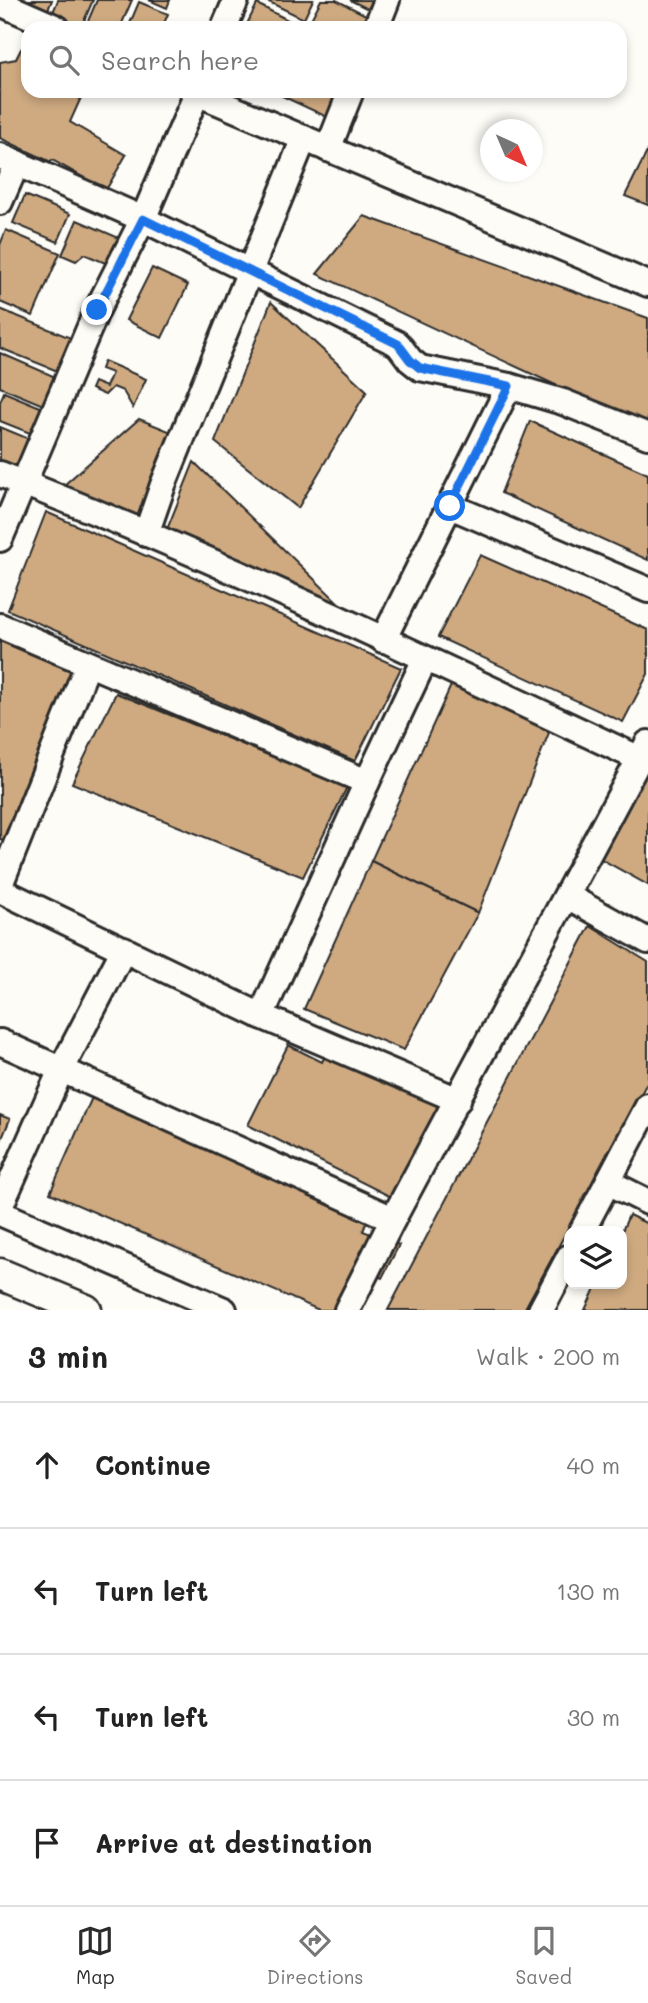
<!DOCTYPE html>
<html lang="en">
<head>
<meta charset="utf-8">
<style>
	:root { --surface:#fff; --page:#f2f2f2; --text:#222; --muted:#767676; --line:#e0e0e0; --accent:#2b2b2b }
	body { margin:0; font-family:Mali,sans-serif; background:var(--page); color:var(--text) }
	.controls { position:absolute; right:21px; bottom:21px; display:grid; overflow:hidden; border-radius:14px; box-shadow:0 4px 10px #0003 }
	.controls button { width:63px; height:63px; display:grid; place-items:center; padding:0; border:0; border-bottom:2px solid var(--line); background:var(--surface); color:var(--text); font:35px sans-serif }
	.compass { position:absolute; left:480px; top:119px; width:63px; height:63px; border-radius:50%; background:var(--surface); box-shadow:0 4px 10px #0003; rotate:136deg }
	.stop { position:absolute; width:21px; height:21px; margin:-16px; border:5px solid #1a73e8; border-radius:50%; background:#fff }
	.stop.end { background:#1a73e8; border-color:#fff; box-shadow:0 2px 7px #0008 }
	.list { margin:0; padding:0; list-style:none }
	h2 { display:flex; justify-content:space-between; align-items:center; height:91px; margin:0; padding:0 28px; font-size:30px }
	h2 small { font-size:23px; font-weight:400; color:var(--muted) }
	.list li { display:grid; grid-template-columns:46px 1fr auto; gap:21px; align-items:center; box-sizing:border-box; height:126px; padding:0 28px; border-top:2px solid var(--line) }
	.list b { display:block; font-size:26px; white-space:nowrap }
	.list em { font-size:23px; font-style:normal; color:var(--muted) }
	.icon { flex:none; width:38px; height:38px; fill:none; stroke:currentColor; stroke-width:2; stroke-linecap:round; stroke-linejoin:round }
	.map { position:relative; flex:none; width:648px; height:1310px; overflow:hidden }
	.search { position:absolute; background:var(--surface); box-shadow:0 4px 10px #0003; left:21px; right:21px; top:21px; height:77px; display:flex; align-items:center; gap:18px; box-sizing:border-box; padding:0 24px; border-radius:21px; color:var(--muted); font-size:26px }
	.sheet { height:595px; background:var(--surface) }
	nav { display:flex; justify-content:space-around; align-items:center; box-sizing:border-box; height:98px; border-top:2px solid var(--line); background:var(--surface); font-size:19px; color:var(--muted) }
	nav a { display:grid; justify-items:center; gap:4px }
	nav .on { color:var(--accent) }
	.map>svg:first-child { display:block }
	.building { fill:#cfaa81; stroke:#2b2b2b; stroke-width:2 }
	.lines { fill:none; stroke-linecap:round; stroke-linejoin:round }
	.minor-casing { stroke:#2b2b2b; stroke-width:30 }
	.major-casing { stroke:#2b2b2b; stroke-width:35 }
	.minor { stroke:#fdfcf7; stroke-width:24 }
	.major { stroke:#fdfcf7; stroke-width:30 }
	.route { stroke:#1a73e8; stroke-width:9 }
</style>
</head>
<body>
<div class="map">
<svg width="648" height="1310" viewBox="0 0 648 1310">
	<rect width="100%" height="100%" fill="#fdfcf7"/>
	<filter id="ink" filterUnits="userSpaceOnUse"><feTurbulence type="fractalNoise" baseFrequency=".0143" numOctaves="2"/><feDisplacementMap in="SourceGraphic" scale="14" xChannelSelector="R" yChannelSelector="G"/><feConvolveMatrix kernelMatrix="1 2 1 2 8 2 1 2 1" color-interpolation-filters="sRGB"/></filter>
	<g filter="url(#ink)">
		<!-- building -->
		<g class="building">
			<polygon points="18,0 52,0 45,17"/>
			<polygon points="58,0 93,0 81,28 62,28 49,22"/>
			<polygon points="97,0 132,0 120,28 85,28"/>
			<polygon points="149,0 170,0 167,8"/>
			<polygon points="265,0 313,0 304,19"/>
			<polygon points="321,0 336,0 370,17 365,28 319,28 309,23"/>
			<polygon points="350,0 373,0 368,9"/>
			<polygon points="139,2 168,14 162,28 128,28"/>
			<polygon points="257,4 303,28 245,28"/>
			<polygon points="21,49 28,53 28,91 84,91 70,122 126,155 106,190 52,160 51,162 0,138 0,62 16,59"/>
			<polygon points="282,91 340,91 327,117 280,95"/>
			<polygon points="648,150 648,205 625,196"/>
			<polygon points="25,195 70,214 58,242 13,223"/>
			<polygon points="364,216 648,318 648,428 317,274"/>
			<polygon points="77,220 126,241 115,267 84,254 76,261 62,255"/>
			<polygon points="6,230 60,253 33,316 0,302 0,245"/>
			<polygon points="152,268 188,285 162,338 126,320"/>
			<polygon points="271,302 367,391 298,508 215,442"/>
			<polygon points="0,309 78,341 65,374 0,348"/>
			<polygon points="0,353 60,379 48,407 0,387"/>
			<polygon points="104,361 146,379 133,408 123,391 113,387 105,395 91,389 94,382 106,387 112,373 101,369"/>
			<polygon points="4,392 50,411 40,437 0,421 0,402"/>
			<polygon points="139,419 174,433 139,520 64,485"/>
			<polygon points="530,421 648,474 648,560 501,493"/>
			<polygon points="0,427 34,441 20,474 0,465"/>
			<polygon points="194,462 349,613 166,532"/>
			<polygon points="46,512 401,668 355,761 8,610"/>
			<polygon points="480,555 648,630 648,674 623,722 438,637"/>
			<polygon points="0,641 80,673 55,734 47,731 3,840 0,839"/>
			<polygon points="453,681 552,725 478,913 371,861"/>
			<polygon points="116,693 347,787 303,877 72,783"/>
			<polygon points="648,758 648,885 594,855"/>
			<polygon points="371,861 478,913 404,1050 304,1009"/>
			<polygon points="590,926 648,962 648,1081 524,1310 388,1310"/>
			<polygon points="288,1045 322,1062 329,1048 442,1105 395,1199 248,1125"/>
			<polygon points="97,1086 372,1209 363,1231 399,1245 382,1278 374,1274 356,1310 319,1310 50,1193"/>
			<polygon points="0,1115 10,1119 0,1143"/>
			<polygon points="629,1215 648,1224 648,1310 585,1310 597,1284 622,1284 622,1231"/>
		</g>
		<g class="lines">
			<!-- minor casing -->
			<g class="minor-casing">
				<g id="minor">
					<polyline points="0,3 57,28"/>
					<polyline points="224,28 236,0"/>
					<polyline points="376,28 387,0"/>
					<polyline points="192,91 648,284"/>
					<polyline points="328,149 351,91"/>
					<polyline points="0,156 143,219 398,344 410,360 420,368 509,386 563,402 648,436"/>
					<polyline points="0,202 17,163"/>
					<path d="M 0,474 C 217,558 429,660 640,759"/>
					<polyline points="450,506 648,590"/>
					<polyline points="146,534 163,485 304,138"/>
					<polyline points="0,539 97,310 143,219 198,91"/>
					<polyline points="0,626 367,782"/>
					<polyline points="383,640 509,386"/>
					<polyline points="0,885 88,664"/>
					<polyline points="0,890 261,1016 458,1100"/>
					<polyline points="567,896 648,941"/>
					<polyline points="261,1016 367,782 425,659"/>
					<polyline points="0,1042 393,1219"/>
					<polyline points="608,1182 648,1202"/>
					<polyline points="0,1207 61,1070 124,949"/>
					<polyline points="0,1213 224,1310"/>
					<polyline points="582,1231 648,1106"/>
					<polyline points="347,1310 393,1219 648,743"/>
					<polyline points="541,1310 569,1257"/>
				</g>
			</g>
			<!-- major casing -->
			<g class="major-casing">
				<polyline id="major" points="0,1274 86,1310"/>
			</g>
			<!-- minor -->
			<use href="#minor" class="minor"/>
			<!-- major -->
			<use href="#major" class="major"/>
		</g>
	</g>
	<g class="lines" filter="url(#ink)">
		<!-- route -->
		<polyline class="route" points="97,310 143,219 398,344 410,360 420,368 509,386 450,506"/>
	</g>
</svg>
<div class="controls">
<button><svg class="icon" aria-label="layers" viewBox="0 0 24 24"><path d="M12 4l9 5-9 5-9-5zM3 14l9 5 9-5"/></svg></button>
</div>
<svg class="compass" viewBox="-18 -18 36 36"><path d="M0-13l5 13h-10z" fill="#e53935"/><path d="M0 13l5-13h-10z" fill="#767676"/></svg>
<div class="stop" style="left:450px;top:506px"></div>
<div class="stop end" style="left:97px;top:310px"></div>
<div class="search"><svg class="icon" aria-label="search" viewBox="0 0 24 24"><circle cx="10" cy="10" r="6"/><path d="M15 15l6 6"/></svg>Search here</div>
</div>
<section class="sheet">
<h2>3 min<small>Walk · 200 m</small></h2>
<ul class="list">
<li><svg class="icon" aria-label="ahead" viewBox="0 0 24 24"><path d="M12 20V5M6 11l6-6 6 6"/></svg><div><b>Continue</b></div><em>40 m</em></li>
<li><svg class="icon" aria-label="left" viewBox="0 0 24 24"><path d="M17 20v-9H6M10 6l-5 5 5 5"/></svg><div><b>Turn left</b></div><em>130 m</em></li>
<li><svg class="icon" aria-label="left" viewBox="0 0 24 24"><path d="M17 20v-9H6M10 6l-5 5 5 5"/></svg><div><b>Turn left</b></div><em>30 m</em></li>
<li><svg class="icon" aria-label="arrive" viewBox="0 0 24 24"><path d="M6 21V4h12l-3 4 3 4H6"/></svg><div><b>Arrive at destination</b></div></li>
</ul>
</section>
<nav>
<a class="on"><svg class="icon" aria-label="map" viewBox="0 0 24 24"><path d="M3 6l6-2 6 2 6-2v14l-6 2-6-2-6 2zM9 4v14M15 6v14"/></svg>Map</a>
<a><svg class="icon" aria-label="directions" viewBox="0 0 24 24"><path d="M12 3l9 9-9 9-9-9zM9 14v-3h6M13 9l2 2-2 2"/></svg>Directions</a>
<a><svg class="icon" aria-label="saved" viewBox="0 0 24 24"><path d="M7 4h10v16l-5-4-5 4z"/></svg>Saved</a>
</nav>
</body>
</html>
